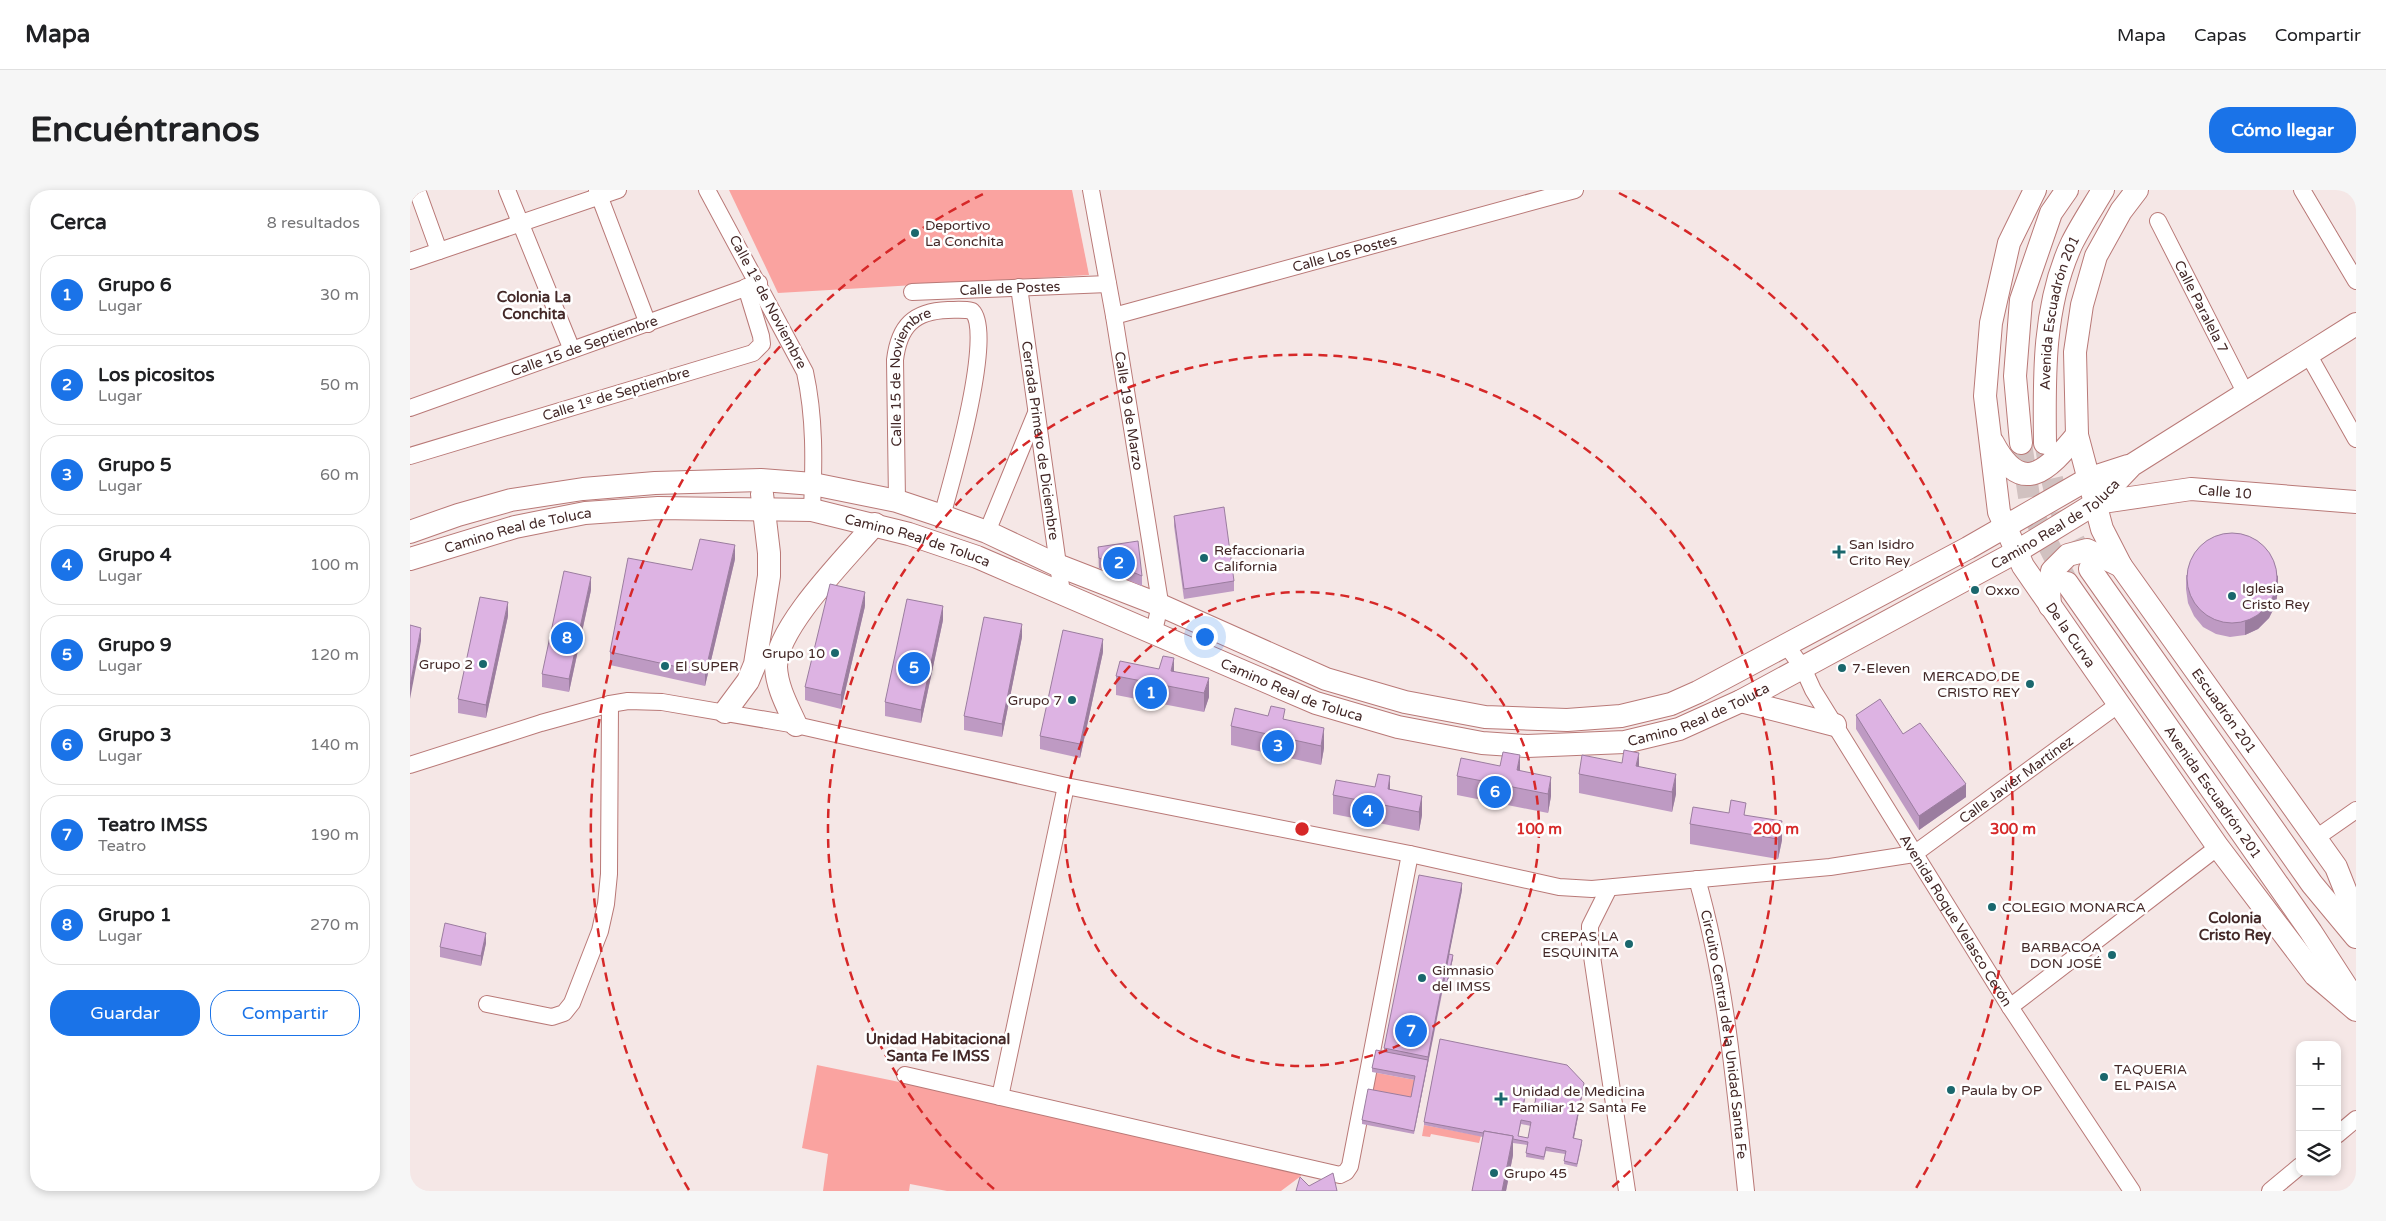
<!DOCTYPE html>
<html lang="es">
<head>
<meta charset="utf-8">
<style>
	:root { --surface:#fff; --page:#f6f6f6; --text:#202124; --muted:#757577; --line:#e0e0e0; --accent:#1a73e8 }
	body { margin:0; font-family:"Varela Round",sans-serif; background:var(--page); color:var(--text) }
	.controls { position:absolute; right:15px; bottom:15px; display:grid; overflow:hidden; border-radius:10px; box-shadow:0 2px 8px #0003 }
	.controls button { width:45px; height:45px; display:grid; place-items:center; padding:0; border:0; border-bottom:1px solid var(--line); background:var(--surface); color:var(--text); font:25px sans-serif }
	.you { position:absolute; left:794px; top:446px; width:18px; height:18px; margin:-12px; border:4px solid #fff; border-radius:50%; background:#1a73e8; box-shadow:0 0 0 8px #1a73e833 }
	.badge { display:grid; place-items:center; width:32px; height:32px; border-radius:50%; background:var(--accent); color:#fff; font-size:16px; font-weight:700 }
	.pin { position:absolute; translate:-50% -50%; border:2px solid #fff; box-shadow:0 1px 5px #0006 }
	.list { margin:0; padding:0; list-style:none }
	h2 { display:flex; justify-content:space-between; align-items:center; height:65px; margin:0; padding:0 20px; font-size:21px }
	h2 small { font-size:16px; font-weight:400; color:var(--muted) }
	.list li { display:grid; grid-template-columns:32px 1fr auto; gap:15px; align-items:center; box-sizing:border-box; height:80px; margin:0 10px 10px; padding:0 10px; border:1px solid var(--line); border-radius:20px }
	.list b { display:block; font-size:19px; white-space:nowrap }
	.list p { margin:0; font-size:16px; white-space:nowrap; color:var(--muted) }
	.list em { font-size:16px; font-style:normal; color:var(--muted) }
	.actions { display:flex; gap:10px; padding:15px 20px }
	.actions a { flex:1; padding:11px 0; border:1px solid var(--accent); border-radius:20px; text-align:center; font-size:18px; color:var(--accent) }
	.actions .main { background:var(--accent); color:#fff }
	.icon { flex:none; width:28px; height:28px; fill:none; stroke:currentColor; stroke-width:2; stroke-linecap:round; stroke-linejoin:round }
	.map { position:relative; flex:none; width:1946px; height:1001px; overflow:hidden; border-radius:20px }
	header { display:flex; align-items:center; gap:30px; box-sizing:border-box; height:70px; padding:0 25px; background:var(--surface); border-bottom:1px solid var(--line) }
	header strong { font-size:24px }
	nav { display:flex; gap:28px; margin-inline-start:auto; font-size:18px }
	.intro { display:flex; align-items:center; justify-content:space-between; box-sizing:border-box; height:120px; padding:0 30px }
	h1 { margin:0; font-size:35px }
	.button { padding:12px 22px; border-radius:20px; background:var(--accent); color:#fff; font-size:18px; font-weight:700 }
	main { display:flex; gap:30px; padding:0 30px }
	aside { flex:1; background:var(--surface); border-radius:20px; box-shadow:0 2px 8px #0003 }
	.map>svg:first-child { display:block }
	.green { fill:#faa3a0 }
	.lines { fill:none; stroke-linecap:round; stroke-linejoin:round }
	.secondary-tunnel { stroke:#d1c1c0; stroke-width:22; stroke-dasharray:22 11; stroke-linecap:butt }
	.street-casing { stroke:#b97977; stroke-width:18 }
	.secondary-casing { stroke:#b97977; stroke-width:24 }
	.street { stroke:#fff; stroke-width:16 }
	.secondary { stroke:#fff; stroke-width:22 }
	.wall { fill:#be9ac3; fill-rule:evenodd }
	.shaded-wall { fill:#9b7d9f }
	.building { fill:#ddb3e3; stroke:#9b7d9f; fill-rule:evenodd }
	.ring { fill:none; stroke:#d62828; stroke-width:2.5; stroke-dasharray:9 6 }
	.poi-dot { fill:#1a676d; stroke:#fff; stroke-width:2 }
	.labels { text-anchor:middle; dominant-baseline:central; stroke-width:5; stroke-linejoin:round; paint-order:stroke }
	.poi-label { font-size:14px; fill:#432827; stroke:#fff; text-anchor:start }
	.street-label { font-size:14px; fill:#432827; stroke:#fff }
	.neighbourhood-label { font-size:15px; font-weight:bold; fill:#432827; stroke:#fff }
	.centre { fill:#d62828; stroke:#fff; stroke-width:2.5 }
	.ring-label { font-size:15px; text-anchor:middle; font-weight:bold; fill:#d62828; stroke:#fff; stroke-width:5; stroke-linejoin:round; paint-order:stroke }
</style>
</head>
<body>
<header>
<strong>Mapa</strong>
<nav><a>Mapa</a><a>Capas</a><a>Compartir</a></nav>
</header>
<div class="intro"><h1>Encuéntranos</h1><a class="button">Cómo llegar</a></div>
<main>
<aside>
<h2>Cerca<small>8 resultados</small></h2>
<ul class="list">
<li><span class="badge">1</span><div><b>Grupo 6</b><p>Lugar</p></div><em>30 m</em></li>
<li><span class="badge">2</span><div><b>Los picositos</b><p>Lugar</p></div><em>50 m</em></li>
<li><span class="badge">3</span><div><b>Grupo 5</b><p>Lugar</p></div><em>60 m</em></li>
<li><span class="badge">4</span><div><b>Grupo 4</b><p>Lugar</p></div><em>100 m</em></li>
<li><span class="badge">5</span><div><b>Grupo 9</b><p>Lugar</p></div><em>120 m</em></li>
<li><span class="badge">6</span><div><b>Grupo 3</b><p>Lugar</p></div><em>140 m</em></li>
<li><span class="badge">7</span><div><b>Teatro IMSS</b><p>Teatro</p></div><em>190 m</em></li>
<li><span class="badge">8</span><div><b>Grupo 1</b><p>Lugar</p></div><em>270 m</em></li>
</ul>
<div class="actions"><a class="main">Guardar</a><a>Compartir</a></div>
</aside>
<div class="map">
<svg width="1946" height="1001" viewBox="0 0 1946 1001">
	<rect width="100%" height="100%" fill="#f5e7e6"/>
	<!-- green -->
	<g class="green">
		<polygon points="319,0 662,0 679,85 368,103"/>
		<polygon points="407,875 890,975 891,986 871,1001 537,1001 500,994 499,1001 413,1001 418,964 392,958"/>
		<polygon points="962,882 1005,890 1001,911 958,902"/>
		<polygon points="1014,935 1071,946 1069,953 1021,944 1020,947 1012,946"/>
	</g>
	<g class="lines">
		<!-- secondary-tunnel -->
		<g class="secondary-tunnel">
			<polyline points="1611,253 1621,320 1657,392"/>
			<path d="M 1636,256 C 1643,304 1654,337 1679,378"/>
		</g>
		<!-- street casing -->
		<g class="street-casing">
			<g id="street">
				<polyline points="7,0 29,61"/>
				<polyline points="97,0 162,160"/>
				<polyline points="187,0 238,134"/>
				<path d="M 297,0 L 395,182 C 405,228 404,272 402,320"/>
				<path id="s1" d="M 681,0 L 704,126 L 749,406 L 750,415 L 744,441"/>
				<polyline points="1892,0 1946,91"/>
				<path id="s2" d="M 1748,31 L 1835,202"/>
				<polyline points="0,71 208,0"/>
				<path id="s3" d="M 609,97 L 652,403"/>
				<path id="s4" d="M 502,102 L 698,94"/>
				<path id="s5" d="M 704,126 L 1165,0"/>
				<polyline points="1898,164 1946,249"/>
				<path id="s6" d="M 0,218 L 349,93"/>
				<polyline points="0,266 343,163 352,154 351,146 336,97"/>
				<path id="s7" d="M 487,311 L 485,170 C 489,136 504,121 538,120 C 546,120 554,119 562,121 C 585,143 541,294 532,326"/>
				<polyline points="577,342 626,223"/>
				<path id="s8" d="M 1376,455 L 1393,478 L 1403,500 L 1600,817 L 1722,1001"/>
				<path id="s9" d="M 0,575 L 131,533 L 200,514 L 218,511 L 252,512 L 386,535 L 656,596 L 1000,664 L 1149,697 L 1182,699 L 1420,677 L 1504,664 L 1709,514"/>
				<polyline points="1906,648 1946,620"/>
				<path id="s10" d="M 1287,689 C 1316,790 1325,897 1336,1001"/>
				<polyline points="1199,698 1180,736 1180,753 1217,1001"/>
				<polyline points="77,814 142,827 154,823 162,813 190,741 196,714 199,684 200,514"/>
				<polyline points="1600,817 1808,657"/>
				<polyline points="495,885 930,985 936,982 940,976 1000,664"/>
				<polyline points="590,907 656,596"/>
				<polyline points="1927,945 1946,929"/>
				<polyline points="1860,1001 1890,976"/>
			</g>
		</g>
		<!-- secondary casing -->
		<g class="secondary-casing">
			<g id="secondary">
				<path id="s11" d="M 1625,0 L 1599,53 L 1581,133 L 1575,206 L 1589,322 L 1613,376 L 1808,657 L 1905,785 L 1946,820"/>
				<path id="s12" d="M 1727,0 L 1711,21 L 1686,66 L 1672,115 L 1665,162 L 1667,245 L 1692,339 L 1711,376 L 1926,677 L 1946,727"/>
				<path d="M 1583,253 C 1612,308 1638,280 1667,245"/>
				<polyline points="1611,253 1605,186 1611,110 1641,23 1657,0"/>
				<path id="s13" d="M 1635,253 C 1634,186 1633,115 1662,53 C 1671,35 1683,17 1693,0"/>
				<path id="s14" d="M 1686,313 L 1781,299 L 1946,312"/>
				<polyline points="0,342 48,325 101,310 173,299 245,293 351,290 403,294 487,311 532,326 577,342 647,375 750,415 916,489 995,512 1075,527 1157,530 1211,526 1261,514 1288,502 1558,358 1678,289 1718,276"/>
				<path id="s15" d="M 0,369 L 105,337 L 175,323 L 248,318 L 402,320 L 499,344 L 567,367 L 906,513 L 988,537 L 1072,553 L 1117,556 L 1215,552 L 1269,539 L 1331,511 L 1606,362 L 1686,313 L 1722,275 L 1946,134"/>
				<polyline points="1680,379 1902,694 1946,747"/>
				<path id="s16" d="M 1657,393 L 1901,742 L 1945,810"/>
				<polyline points="1640,416 1639,400 1642,381 1658,365 1677,360 1711,376"/>
				<polyline points="1331,511 1425,535"/>
				<polyline points="315,522 338,491 345,474 359,386 359,363 352,304"/>
				<path d="M 386,535 C 378,517 367,498 366,477 C 366,437 438,366 465,334"/>
			</g>
		</g>
		<!-- street -->
		<use href="#street" class="street"/>
		<!-- secondary -->
		<use href="#secondary" class="secondary"/>
	</g>
	<!-- wall -->
	<g class="wall">
		<polygon points="764,326 824,391 824,401 774,409 764,336"/>
		<polygon points="688,357 732,386 732,396 689,378"/>
		<polygon points="325,369 295,496 200,475 200,462 282,380"/>
		<polygon points="1776,385 1868,399 1866,414 1859,428 1848,439 1835,445 1820,447 1806,444 1793,437 1784,426 1778,413 1776,399"/>
		<polygon points="181,400 159,502 132,497 132,484"/>
		<polygon points="455,416 431,519 395,510 395,497"/>
		<polygon points="98,426 76,528 48,523 48,509"/>
		<polygon points="533,430 511,533 475,526 475,512"/>
		<polygon points="612,447 592,547 554,540 554,526"/>
		<polygon points="693,462 670,568 630,559 630,546"/>
		<polygon points="764,481 799,507 794,522 706,505 706,486"/>
		<polygon points="1446,525 1493,544 1556,607 1509,640 1446,539"/>
		<polygon points="875,529 914,558 911,575 821,555 821,536"/>
		<polygon points="1229,577 1266,604 1262,622 1169,603 1169,584"/>
		<polygon points="1110,581 1141,606 1138,623 1047,605 1047,586"/>
		<polygon points="980,600 1012,606 1012,625 1009,641 923,624 923,605"/>
		<polygon points="1319,623 1336,625 1372,650 1368,669 1280,654 1280,634"/>
		<polygon points="1052,700 1039,764 1043,768 1037,795 1034,794 1004,944 952,934 952,930 1001,907 1005,890 962,882 962,878 974,862 974,858"/>
		<polygon points="76,753 71,776 30,767 30,757"/>
		<path d="M 1030,849 L 1174,896 L 1164,948 L 1172,954 L 1167,977 L 1154,974 L 1155,964 L 1136,961 L 1134,970 L 1116,967 L 1117,955 L 1103,953 L 1103,965 L 1096,1001 L 1062,1001 L 1073,947 L 1014,935 L 1014,932 ZM 1116,903 L 1126,905 L 1124,918 L 1114,916 ZM 1111,934 L 1121,936 L 1118,948 L 1108,946 Z"/>
	</g>
	<!-- shaded-wall -->
	<g class="shaded-wall">
		<polygon points="325,355 325,369 295,496 295,483"/>
		<polygon points="1868,385 1868,399 1866,414 1859,428 1848,439 1835,445 1835,432"/>
		<polygon points="181,387 181,400 159,502 159,489"/>
		<polygon points="455,402 455,416 431,519 431,505"/>
		<polygon points="98,412 98,426 76,528 76,515"/>
		<polygon points="533,416 533,430 511,533 511,520"/>
		<polygon points="612,434 612,447 592,547 592,534"/>
		<polygon points="11,438 11,451 0,509 0,496"/>
		<polygon points="693,449 693,462 670,568 670,554"/>
		<polygon points="764,468 764,487 761,481"/>
		<polygon points="799,488 799,507 794,522 794,503"/>
		<polygon points="914,538 914,558 911,575 911,556"/>
		<polygon points="1229,563 1229,582 1226,576"/>
		<polygon points="1110,565 1110,584 1107,599 1107,580"/>
		<polygon points="1266,584 1266,604 1262,622 1262,602"/>
		<polygon points="980,586 980,605 978,599"/>
		<polygon points="1141,587 1141,606 1138,623 1138,604"/>
		<polygon points="1556,594 1556,607 1509,640 1509,626"/>
		<polygon points="1012,606 1012,625 1009,641 1009,622"/>
		<polygon points="1372,631 1372,650 1368,669 1368,649"/>
		<polygon points="1052,693 1052,700 1034,791 1004,944 1018,867"/>
		<polygon points="76,743 76,753 71,776 71,766"/>
		<polygon points="1043,765 1043,768 1037,795 1037,792"/>
		<polygon points="1174,893 1174,896 1163,952 1163,948"/>
		<polygon points="1103,946 1103,965 1096,1001 1092,1001"/>
	</g>
	<!-- building -->
	<g class="building">
		<polygon points="814,317 824,391 774,399 764,326"/>
		<circle cx="1822" cy="388" r="45"/>
		<polygon points="290,349 325,355 295,483 200,462 218,368 282,380"/>
		<polygon points="728,351 732,386 689,368 688,357"/>
		<polygon points="154,381 181,387 159,489 132,484"/>
		<polygon points="420,394 455,402 431,505 395,497"/>
		<polygon points="70,407 98,412 76,515 48,509"/>
		<polygon points="497,409 533,416 511,520 475,512"/>
		<polygon points="574,427 612,434 592,534 554,526"/>
		<polygon points="0,435 11,438 0,496"/>
		<polygon points="653,440 693,449 670,554 630,546"/>
		<polygon points="753,466 764,468 761,481 799,488 794,503 706,486 710,471 749,479"/>
		<polygon points="1470,509 1493,544 1510,533 1556,594 1509,626 1446,525"/>
		<polygon points="861,516 875,519 873,529 914,538 911,556 821,536 825,518 858,526"/>
		<polygon points="1214,560 1229,563 1226,576 1266,584 1262,602 1169,584 1172,565 1212,573"/>
		<polygon points="1093,562 1110,565 1107,580 1141,587 1138,604 1047,586 1051,568 1090,576"/>
		<polygon points="968,584 980,586 978,599 1012,606 1009,622 923,605 926,590 965,597"/>
		<polygon points="1321,610 1336,613 1334,625 1372,631 1368,649 1280,634 1283,617 1319,623"/>
		<polygon points="1009,685 1052,693 1018,867 974,858"/>
		<polygon points="35,733 76,743 71,766 30,757"/>
		<polygon points="1039,764 1043,765 1037,792 1034,791"/>
		<path d="M 1030,849 L 1157,875 L 1174,893 L 1163,948 L 1172,950 L 1167,974 L 1154,971 L 1156,961 L 1136,957 L 1134,967 L 1116,963 L 1118,952 L 1103,949 L 1103,946 L 1074,941 L 1073,943 L 1014,932 ZM 1116,900 L 1127,902 L 1124,918 L 1113,916 ZM 1111,930 L 1121,932 L 1118,948 L 1108,946 Z"/>
		<polygon points="966,860 1018,870 1004,941 952,930 958,899 1001,907 1005,886 962,878"/>
		<polygon points="1074,941 1103,946 1092,1001 1062,1001"/>
		<polygon points="923,983 927,1001 886,1001 890,987 899,996"/>
	</g>
	<!-- distance rings -->
	<g class="ring">
		<circle cx="892" cy="639" r="237"/>
		<path d="M584 999A474 474 0 1 1 1200 999"/>
		<path d="M279 1000A711 711 0 0 1 575 3M1209 3A711 711 0 0 1 1505 1000"/>
	</g>
	<!-- markers -->
	<g class="poi-dot">
		<circle cx="505" cy="43" r="5"/>
		<path d="M1426.5 354.5h5v5h5v5h-5v5h-5v-5h-5v-5h5z"/>
		<circle cx="794" cy="368" r="5"/>
		<circle cx="1565" cy="400" r="5"/>
		<circle cx="1822" cy="406" r="5"/>
		<circle cx="425" cy="463" r="5"/>
		<circle cx="73" cy="474" r="5"/>
		<circle cx="255" cy="476" r="5"/>
		<circle cx="1432" cy="478" r="5"/>
		<circle cx="1620" cy="494" r="5"/>
		<circle cx="662" cy="510" r="5"/>
		<circle cx="1582" cy="717" r="5"/>
		<circle cx="1219" cy="754" r="5"/>
		<circle cx="1702" cy="765" r="5"/>
		<circle cx="1012" cy="788" r="5"/>
		<circle cx="1694" cy="887" r="5"/>
		<circle cx="1541" cy="900" r="5"/>
		<path d="M1088.5 901.5h5v5h5v5h-5v5h-5v-5h-5v-5h5z"/>
		<circle cx="1084" cy="983" r="5"/>
	</g>
	<g class="labels">
		<!-- poi labels -->
		<g class="poi-label">
			<text x="515" y="35">Deportivo<tspan x="515" dy="16">La Conchita</tspan></text>
			<text x="1439" y="354">San Isidro<tspan x="1439" dy="16">Crito Rey</tspan></text>
			<text x="804" y="360">Refaccionaria<tspan x="804" dy="16">California</tspan></text>
			<text x="1832" y="398">Iglesia<tspan x="1832" dy="16">Cristo Rey</tspan></text>
			<text x="1575" y="400">Oxxo</text>
			<text x="415" y="463" text-anchor="end">Grupo 10</text>
			<text x="63" y="474" text-anchor="end">Grupo 2</text>
			<text x="265" y="476">El SUPER</text>
			<text x="1442" y="478">7-Eleven</text>
			<text x="1610" y="486" text-anchor="end">MERCADO DE<tspan x="1610" dy="16">CRISTO REY</tspan></text>
			<text x="652" y="510" text-anchor="end">Grupo 7</text>
			<text x="1592" y="717">COLEGIO MONARCA</text>
			<text x="1209" y="746" text-anchor="end">CREPAS LA<tspan x="1209" dy="16">ESQUINITA</tspan></text>
			<text x="1692" y="757" text-anchor="end">BARBACOA<tspan x="1692" dy="16">DON JOSÉ</tspan></text>
			<text x="1022" y="780">Gimnasio<tspan x="1022" dy="16">del IMSS</tspan></text>
			<text x="1704" y="879">TAQUERIA<tspan x="1704" dy="16">EL PAISA</tspan></text>
			<text x="1551" y="900">Paula by OP</text>
			<text x="1102" y="901">Unidad de Medicina<tspan x="1102" dy="16">Familiar 12 Santa Fe</tspan></text>
			<text x="1094" y="983">Grupo 45</text>
		</g>
		<!-- street labels -->
		<g class="street-label">
			<text stroke="none"><textPath href="#s5" startOffset="239">Calle Los Postes</textPath></text>
			<text stroke="none"><textPath href="#s4" startOffset="98">Calle de Postes</textPath></text>
			<text transform="translate(358 112) rotate(62)">Calle 1º de Noviembre</text>
			<text stroke="none"><textPath href="#s2" startOffset="96">Calle Paralela 7</textPath></text>
			<text stroke="none"><textPath href="#s13" startOffset="132">Avenida Escuadrón 201</textPath></text>
			<text stroke="none"><textPath href="#s6" startOffset="185">Calle 15 de Septiembre</textPath></text>
			<text stroke="none"><textPath href="#s7" startOffset="130">Calle 15 de Noviembre</textPath></text>
			<text transform="translate(206 204) rotate(-17)">Calle 1º de Septiembre</text>
			<text stroke="none"><textPath href="#s1" startOffset="224">Calle 19 de Marzo</textPath></text>
			<text stroke="none"><textPath href="#s3" startOffset="155">Cerrada Primero de Diciembre</textPath></text>
			<text stroke="none"><textPath href="#s14" startOffset="130">Calle 10</textPath></text>
			<text stroke="none"><textPath href="#s15" startOffset="1748">Camino Real de Toluca</textPath></text>
			<text stroke="none"><textPath href="#s15" startOffset="112">Camino Real de Toluca</textPath></text>
			<text stroke="none"><textPath href="#s15" startOffset="518">Camino Real de Toluca</textPath></text>
			<text stroke="none"><textPath href="#s11" startOffset="474">De la Curva</textPath></text>
			<text stroke="none"><textPath href="#s15" startOffset="922">Camino Real de Toluca</textPath></text>
			<text stroke="none"><textPath href="#s12" startOffset="576">Escuadrón 201</textPath></text>
			<text stroke="none"><textPath href="#s15" startOffset="1342">Camino Real de Toluca</textPath></text>
			<text stroke="none"><textPath href="#s9" startOffset="1661">Calle Javier Martínez</textPath></text>
			<text stroke="none"><textPath href="#s16" startOffset="255">Avenida Escuadrón 201</textPath></text>
			<text stroke="none"><textPath href="#s8" startOffset="324">Avenida Roque Velasco Cerón</textPath></text>
			<text stroke="none"><textPath href="#s10" startOffset="158">Circuito Central de la Unidad Santa Fe</textPath></text>
		</g>
		<!-- neighbourhood labels -->
		<g class="neighbourhood-label">
			<text x="124" y="107">Colonia La<tspan x="124" dy="17">Conchita</tspan></text>
			<text x="1825" y="728">Colonia<tspan x="1825" dy="17">Cristo Rey</tspan></text>
			<text x="528" y="849">Unidad Habitacional<tspan x="528" dy="17">Santa Fe IMSS</tspan></text>
		</g>
	</g>
	<circle cx="892" cy="639" r="8" class="centre"/>
	<g class="ring-label">
		<text x="1129" y="644">100 m</text>
		<text x="1366" y="644">200 m</text>
		<text x="1603" y="644">300 m</text>
	</g>
</svg>
<div class="controls">
<button>+</button>
<button>−</button>
<button><svg class="icon" aria-label="layers" viewBox="0 0 24 24"><path d="M12 4l9 5-9 5-9-5zM3 14l9 5 9-5"/></svg></button>
</div>
<div class="you"></div>
<div class="pin badge" style="left:741px;top:503px">1</div>
<div class="pin badge" style="left:709px;top:373px">2</div>
<div class="pin badge" style="left:868px;top:556px">3</div>
<div class="pin badge" style="left:958px;top:621px">4</div>
<div class="pin badge" style="left:504px;top:478px">5</div>
<div class="pin badge" style="left:1085px;top:602px">6</div>
<div class="pin badge" style="left:1001px;top:841px">7</div>
<div class="pin badge" style="left:157px;top:448px">8</div>
</div>
</main>
</body>
</html>
